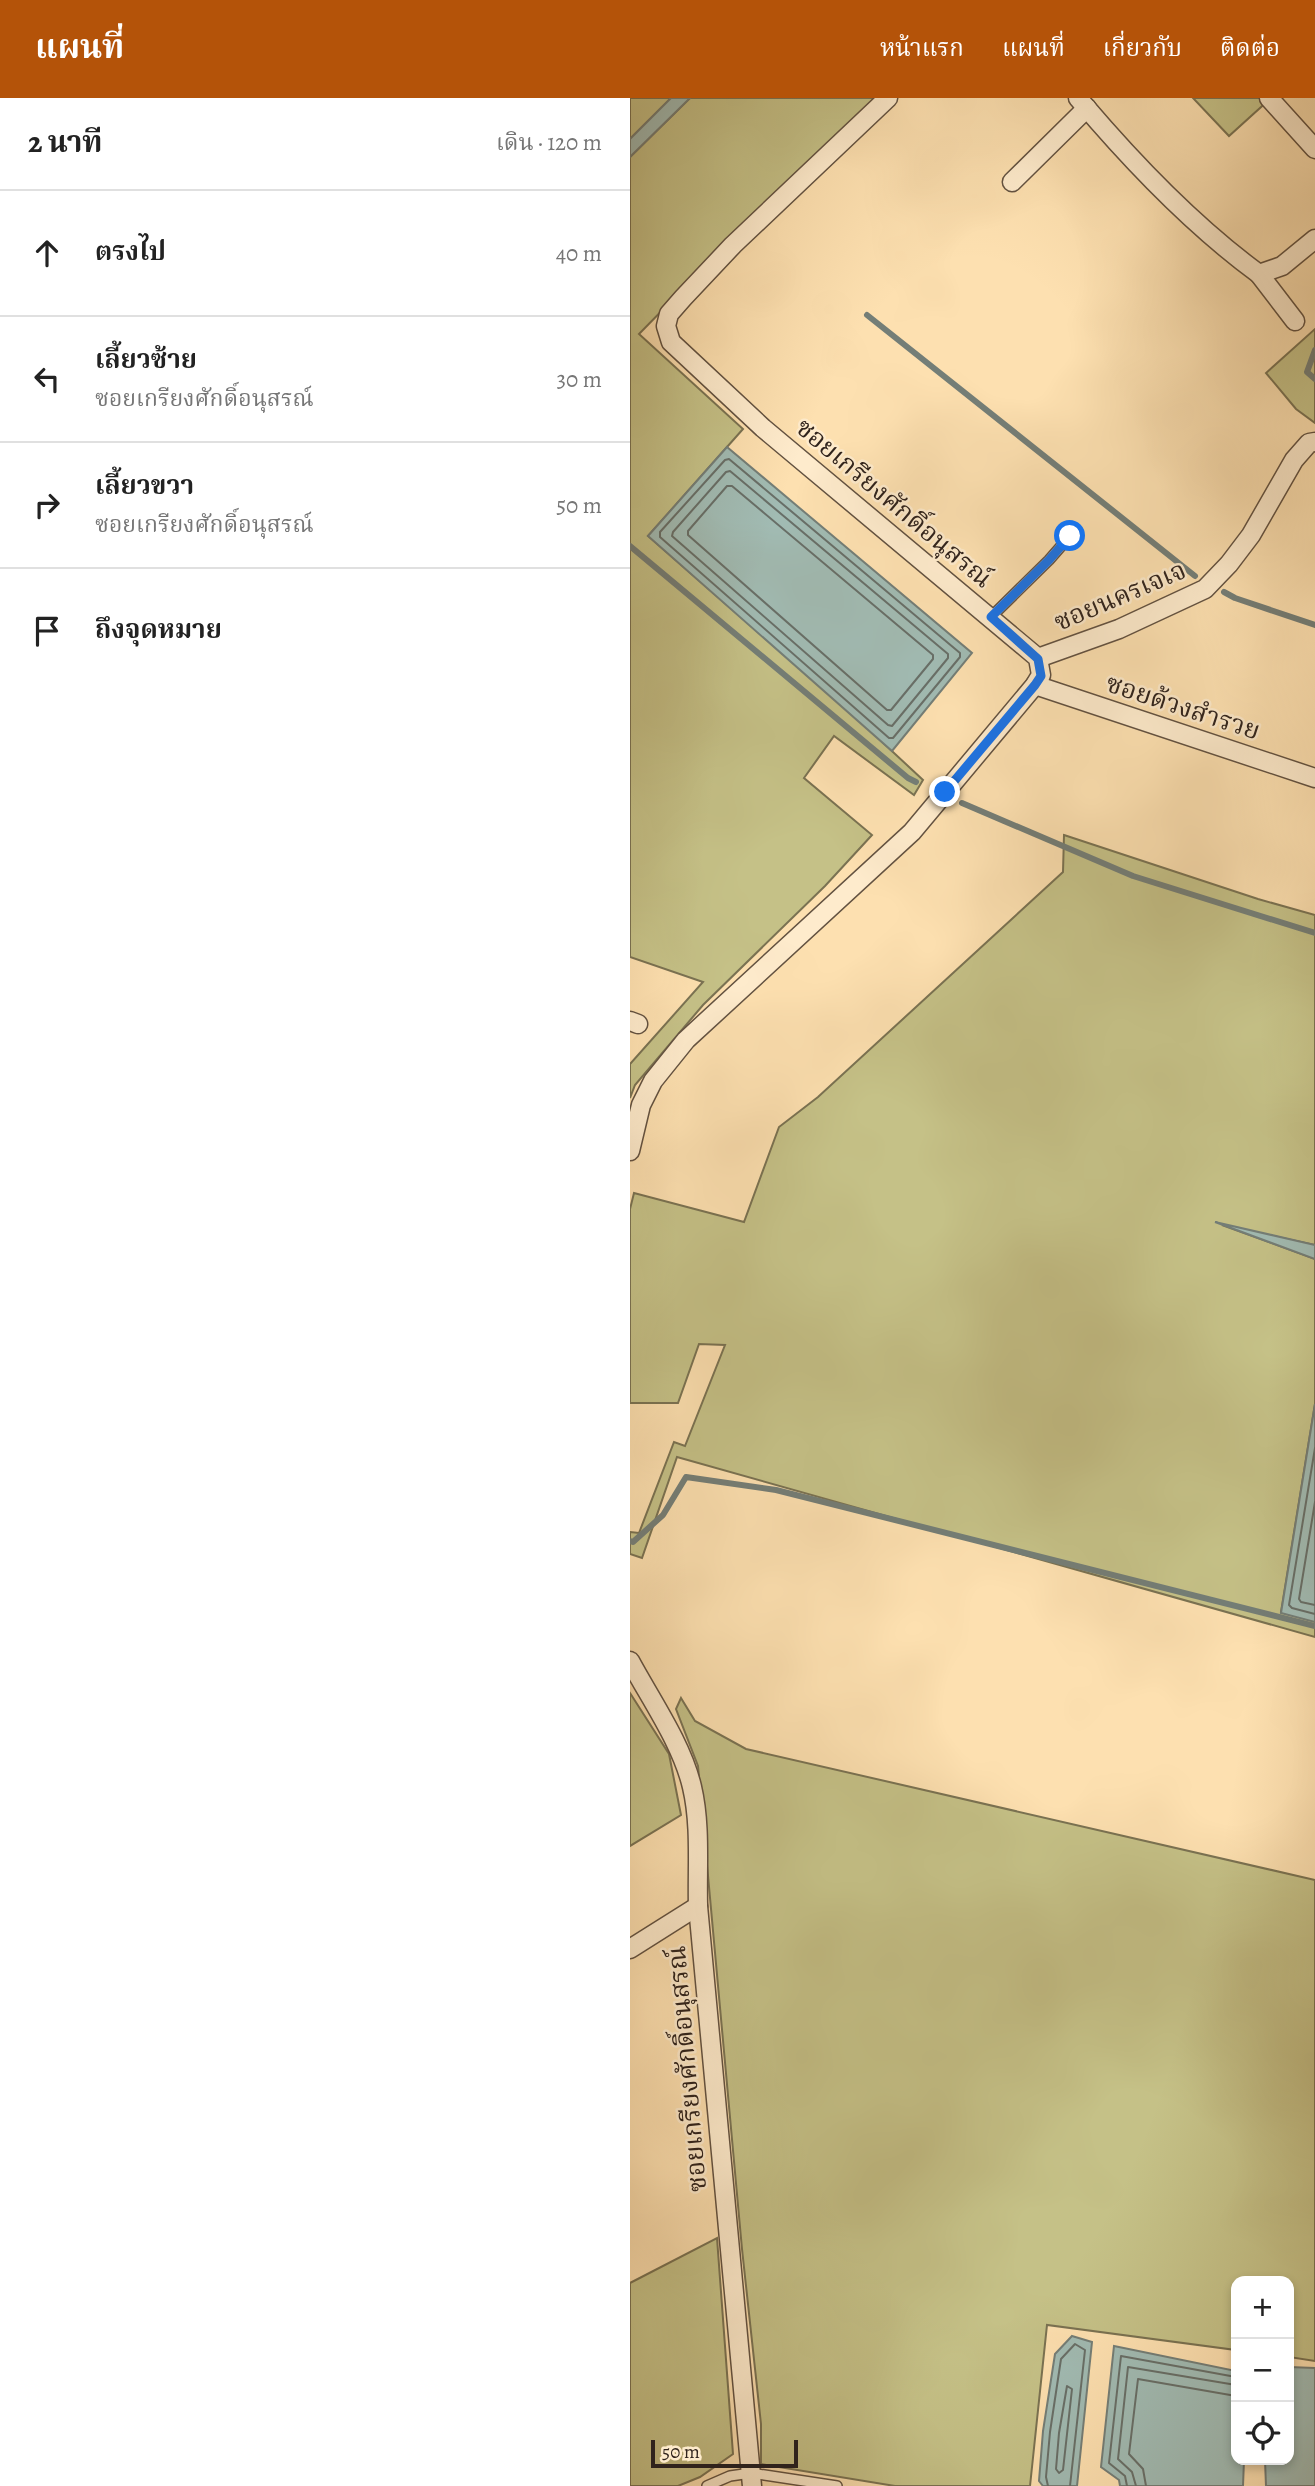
<!DOCTYPE html>
<html lang="th">
<head>
<meta charset="utf-8">
<style>
	:root { --surface:#fff; --page:#f2f2f2; --text:#222; --muted:#767676; --line:#e0e0e0; --accent:#b45309 }
	body { margin:0; font-family:Alegreya,"Noto Serif Thai",serif; background:var(--page); color:var(--text) }
	.controls { position:absolute; right:21px; bottom:21px; display:grid; overflow:hidden; border-radius:14px; box-shadow:0 4px 10px #0003 }
	.controls button { width:63px; height:63px; display:grid; place-items:center; padding:0; border:0; border-bottom:2px solid var(--line); background:var(--surface); color:var(--text); font:35px sans-serif }
	.scale { position:absolute; left:21px; bottom:18px; width:147px; box-sizing:border-box; padding-left:7px; border:4px solid #30231c; border-top:0; font-size:19px; line-height:24px; white-space:nowrap; color:#30231c; -webkit-text-stroke:5px #feebcc; paint-order:stroke }
	.stop { position:absolute; width:21px; height:21px; margin:-16px; border:5px solid #1a73e8; border-radius:50%; background:#fff }
	.stop.end { background:#1a73e8; border-color:#fff; box-shadow:0 2px 7px #0008 }
	.list { margin:0; padding:0; list-style:none }
	h2 { display:flex; justify-content:space-between; align-items:center; height:91px; margin:0; padding:0 28px; font-size:30px }
	h2 small { font-size:23px; font-weight:400; color:var(--muted) }
	.list li { display:grid; grid-template-columns:46px 1fr auto; gap:21px; align-items:center; box-sizing:border-box; height:126px; padding:0 28px; border-top:2px solid var(--line) }
	.list b { display:block; font-size:26px; white-space:nowrap }
	.list p { margin:0; font-size:23px; white-space:nowrap; color:var(--muted) }
	.list em { font-size:23px; font-style:normal; color:var(--muted) }
	.icon { flex:none; width:38px; height:38px; fill:none; stroke:currentColor; stroke-width:2; stroke-linecap:round; stroke-linejoin:round }
	.map { position:relative; flex:none; width:685px; height:2388px; overflow:hidden }
	header { display:flex; align-items:center; gap:42px; box-sizing:border-box; height:98px; padding:0 35px; background:var(--accent); color:#fff }
	header strong { font-size:33px }
	nav { display:flex; gap:38px; margin-inline-start:auto; font-size:24px }
	main { display:flex }
	aside { flex:1; background:var(--surface) }
	.map>svg:first-child { display:block }
	.green { fill:#c5c187; stroke:#7a7252; stroke-width:2 }
	.water { fill:#a1bbb3; stroke:#747e77; stroke-width:2 }
	.lines { fill:none; stroke-linecap:round; stroke-linejoin:round }
	.shore { stroke:#686f68; stroke-width:2 }
	.stream { stroke:#747e77; stroke-width:6 }
	.service-casing { stroke:#635241; stroke-width:12 }
	.minor-casing { stroke:#635241; stroke-width:21 }
	.service { stroke:#feebcc; stroke-width:9 }
	.minor { stroke:#feebcc; stroke-width:18 }
	.route { stroke:#1a73e8; stroke-width:9 }
	.labels { text-anchor:middle; dominant-baseline:central; stroke-width:5; stroke-linejoin:round; paint-order:stroke }
	.street-label { font-size:26px; fill:#30231c; stroke:#feebcc }
</style>
</head>
<body>
<header>
<strong>แผนที่</strong>
<nav><a>หน้าแรก</a><a>แผนที่</a><a>เกี่ยวกับ</a><a>ติดต่อ</a></nav>
</header>
<main>
<aside>
<h2>2 นาที<small>เดิน · 120 m</small></h2>
<ul class="list">
<li><svg class="icon" aria-label="ahead" viewBox="0 0 24 24"><path d="M12 20V5M6 11l6-6 6 6"/></svg><div><b>ตรงไป</b></div><em>40 m</em></li>
<li><svg class="icon" aria-label="left" viewBox="0 0 24 24"><path d="M17 20v-9H6M10 6l-5 5 5 5"/></svg><div><b>เลี้ยวซ้าย</b><p>ซอยเกรียงศักดิ์อนุสรณ์</p></div><em>30 m</em></li>
<li><svg class="icon" aria-label="right" viewBox="0 0 24 24"><path d="M7 20v-9h11M14 6l5 5-5 5"/></svg><div><b>เลี้ยวขวา</b><p>ซอยเกรียงศักดิ์อนุสรณ์</p></div><em>50 m</em></li>
<li><svg class="icon" aria-label="arrive" viewBox="0 0 24 24"><path d="M6 21V4h12l-3 4 3 4H6"/></svg><div><b>ถึงจุดหมาย</b></div></li>
</ul>
</aside>
<div class="map">
<svg width="685" height="2388" viewBox="0 0 685 2388">
	<rect width="100%" height="100%" fill="#fde0b0"/>
	<filter id="stains"><feTurbulence type="fractalNoise" baseFrequency=".00286" numOctaves="4"/><feColorMatrix values="0 0 0 0 .2 0 0 0 0 .09 0 0 0 0 .02 0 0 0 .5 -.17"/></filter>
	<radialGradient id="worn" r=".72"><stop offset=".6" stop-color="#630" stop-opacity="0"/><stop offset="1" stop-color="#630" stop-opacity=".3"/></radialGradient>
	<!-- green -->
	<g class="green">
		<polygon points="0,0 41,0 0,41"/>
		<polygon points="60,0 245,0 102,141 9,236 113,331 18,438 234,627 293,682 284,697 204,638 174,680 242,737 195,788 73,907 5,987 0,1000 0,966 73,884 0,859 0,59"/>
		<polygon points="563,0 641,0 599,38"/>
		<polygon points="685,231 685,325 666,311 636,275"/>
		<polygon points="434,737 628,801 685,817 685,1147 592,1127 685,1161 685,1306 651,1514 685,1523 685,1539 47,1359 12,1460 0,1456 0,1434 9,1435 44,1344 55,1348 95,1247 69,1246 48,1305 0,1305 0,1111 4,1095 114,1124 149,1029 188,999 433,774"/>
		<polygon points="0,1595 39,1656 51,1717 0,1748"/>
		<polygon points="51,1600 65,1623 116,1651 685,1782 685,2263 659,2259 659,2183 606,2183 606,2252 417,2227 400,2388 265,2388 131,2366 131,2326 112,2151 68,1668 46,1611"/>
		<polygon points="87,2140 103,2356 70,2379 48,2388 0,2388 0,2185"/>
	</g>
	<!-- water -->
	<g class="water">
		<polygon points="41,0 60,0 0,59 0,41"/>
		<polygon points="97,349 342,555 262,653 18,438"/>
		<polygon points="585,1124 685,1147 685,1161"/>
		<polygon points="685,1306 685,1524 651,1515"/>
		<polygon points="442,2238 462,2244 447,2388 413,2388 409,2383 413,2333 425,2256"/>
		<polygon points="484,2248 606,2273 606,2362 614,2362 613,2388 490,2388 489,2382 471,2369"/>
		<polygon points="659,2269 685,2270 685,2388 636,2388 635,2362 659,2362"/>
	</g>
	<g class="lines">
		<!-- shore -->
		<g class="shore">
			<polygon points="99,361 330,555 330,559 263,640 259,640 30,439 30,434 95,362"/>
			<polygon points="100,373 318,556 318,560 262,628 258,627 42,438 43,434 96,374"/>
			<polygon points="97,388 102,388 303,557 303,561 261,612 257,612 58,437 58,433"/>
			<polyline points="685,1350 659,1507 662,1510 685,1516"/>
			<polyline points="685,1404 669,1501 671,1504 685,1507"/>
			<polygon points="437,2288 442,2291 433,2372 429,2375 426,2371 429,2335"/>
			<polyline points="418,2388 416,2379 420,2334 431,2261 445,2246 455,2252 440,2388"/>
			<polyline points="497,2388 495,2378 479,2365 491,2258 606,2279"/>
			<polyline points="506,2388 502,2374 488,2361 498,2269 606,2287"/>
			<polyline points="516,2388 513,2371 499,2356 508,2281 606,2298"/>
		</g>
		<!-- stream -->
		<g class="stream">
			<polyline points="237,217 565,478"/>
			<polyline points="685,252 677,274 685,281"/>
			<polyline points="0,448 278,680 286,684"/>
			<polyline points="594,494 605,500 685,527"/>
			<polyline points="332,705 503,778 685,835"/>
			<polyline points="0,1443 3,1444 33,1417 56,1379 146,1392 685,1528"/>
		</g>
		<!-- service casing -->
		<g class="service-casing">
			<g id="service">
				<polyline points="361,519 419,462 440,438"/>
				<polyline points="77,2388 100,2378 121,2375 207,2388"/>
			</g>
		</g>
		<!-- minor casing -->
		<g class="minor-casing">
			<g id="minor">
				<path d="M 448,0 C 502,64 562,127 629,176 L 652,168 L 685,141"/>
				<polyline points="639,0 685,51"/>
				<polyline points="382,84 457,10"/>
				<polyline points="629,176 665,223"/>
				<polyline points="408,560 489,531 575,491 599,466 621,437 664,362 679,345 685,344"/>
				<polyline points="405,587 685,680"/>
				<polyline points="0,923 8,926"/>
				<polyline points="0,1053 11,1007 23,983 56,942 282,734 405,587 411,577 408,560 133,330 41,244 36,228 39,216 53,200 103,147 258,0"/>
				<path d="M 0,1563 C 21,1602 52,1646 62,1689 C 71,1727 67,1770 68,1808 L 122,2388"/>
				<polyline points="0,1851 68,1808"/>
			</g>
		</g>
		<!-- service -->
		<use href="#service" class="service"/>
		<!-- minor -->
		<use href="#minor" class="minor"/>
	</g>
	<g class="lines">
		<!-- route -->
		<polyline class="route" points="315,694 405,587 411,578 408,561 361,519 419,462 440,438"/>
	</g>
	<g class="labels">
		<!-- street labels -->
		<g class="street-label">
			<text transform="translate(264 405) rotate(40)">ซอยเกรียงศักดิ์อนุสรณ์</text>
			<text transform="translate(490 498) rotate(-23)">ซอยนครเจเจ</text>
			<text transform="translate(553 609) rotate(18)">ซอยด้วงสำรวย</text>
			<text transform="translate(57 1971) rotate(-95)">ซอยเกรียงศักดิ์อนุสรณ์</text>
		</g>
	</g>
	<rect width="100%" height="100%" filter="url(#stains)"/>
	<rect width="100%" height="100%" fill="url(#worn)"/>
</svg>
<div class="controls">
<button>+</button>
<button>−</button>
<button><svg class="icon" aria-label="locate" viewBox="0 0 24 24"><circle cx="12" cy="12" r="6"/><path d="M12 2v4M12 18v4M2 12h4M18 12h4"/></svg></button>
</div>
<div class="scale">50 m</div>
<div class="stop" style="left:440px;top:438px"></div>
<div class="stop end" style="left:315px;top:694px"></div>
</div>
</main>
</body>
</html>
